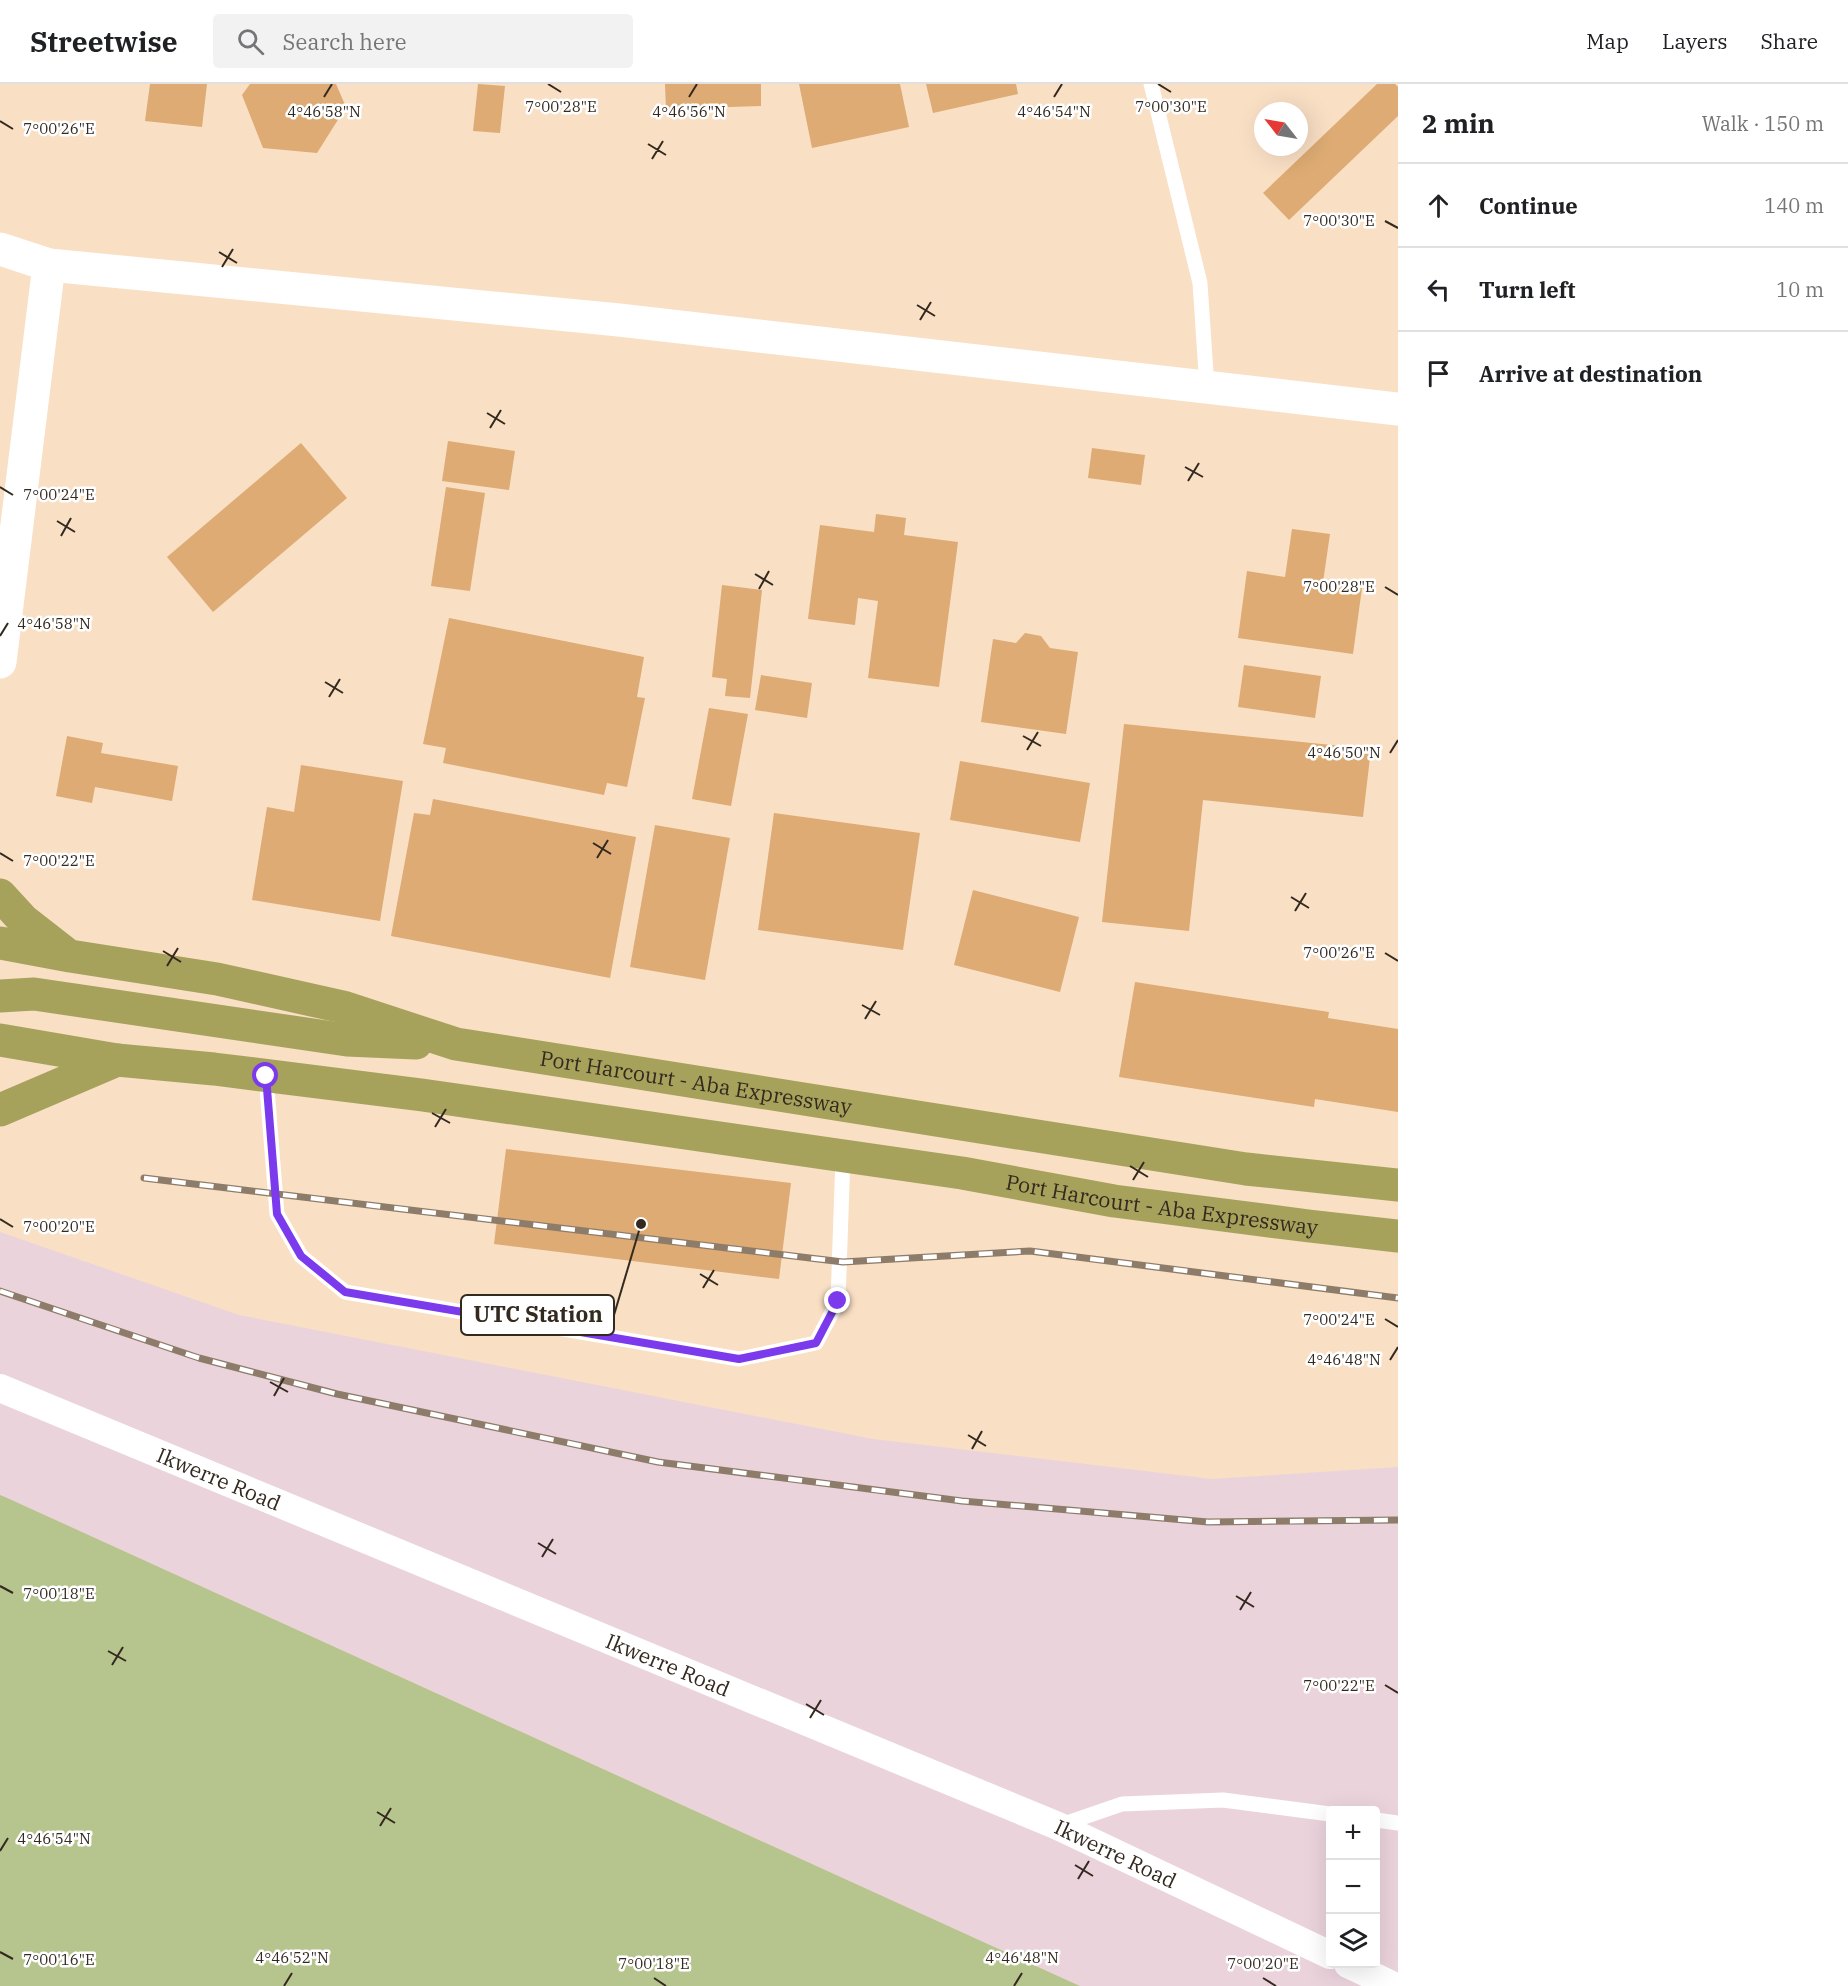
<!DOCTYPE html>
<html lang="en">
<head>
<meta charset="utf-8">
<style>
	:root { --surface:#fff; --page:#f2f2f2; --text:#202124; --muted:#757577; --line:#e0e0e0 }
	body { margin:0; font-family:"IBM Plex Serif",serif; background:var(--page); color:var(--text) }
	.controls { position:absolute; right:18px; bottom:18px; display:grid; overflow:hidden; border-radius:6px; box-shadow:0 6px 24px #0002 }
	.controls button { width:54px; height:54px; display:grid; place-items:center; padding:0; border:0; border-bottom:2px solid var(--line); background:var(--surface); color:var(--text); font:30px sans-serif }
	.compass { position:absolute; left:1254px; top:18px; width:54px; height:54px; border-radius:50%; background:var(--surface); box-shadow:0 6px 24px #0002; rotate:301deg }
	.stop { position:absolute; width:18px; height:18px; margin:-14px; border:4px solid #7c3aed; border-radius:50%; background:#fff }
	.stop.end { background:#7c3aed; border-color:#fff; box-shadow:0 2px 6px #0008 }
	.list { margin:0; padding:0; list-style:none }
	h2 { display:flex; justify-content:space-between; align-items:center; height:78px; margin:0; padding:0 24px; font-size:26px }
	h2 small { font-size:20px; font-weight:400; color:var(--muted) }
	.list li { display:grid; grid-template-columns:39px 1fr auto; gap:18px; align-items:center; box-sizing:border-box; height:84px; padding:0 24px; border-top:2px solid var(--line) }
	.list b { display:block; font-size:22px; white-space:nowrap }
	.list em { font-size:20px; font-style:normal; color:var(--muted) }
	.icon { flex:none; width:33px; height:33px; fill:none; stroke:currentColor; stroke-width:2; stroke-linecap:round; stroke-linejoin:round }
	.map { position:relative; flex:none; width:1398px; height:1902px; overflow:hidden }
	header { display:flex; align-items:center; gap:36px; box-sizing:border-box; height:84px; padding:0 30px; background:var(--surface); border-bottom:2px solid var(--line) }
	header strong { font-size:28px }
	nav { display:flex; gap:33px; margin-inline-start:auto; font-size:21px }
	.search { width:420px; height:54px; background:var(--page); display:flex; align-items:center; gap:15px; box-sizing:border-box; padding:0 21px; border-radius:6px; color:var(--muted); font-size:22px }
	main { display:flex }
	aside { flex:1; background:var(--surface) }
	.map>svg:first-child { display:block }
	.industrial { fill:#ebd3dc; fill-rule:evenodd }
	.green { fill:#b6c48d }
	.building { fill:#ddab73 }
	.lines { fill:none; stroke-linecap:round; stroke-linejoin:round }
	.service { stroke:#fff; stroke-width:15 }
	.minor { stroke:#fff; stroke-width:28 }
	.tertiary { stroke:#fff; stroke-width:33 }
	.trunk { stroke:#a6a25c; stroke-width:33 }
	.rail-casing { stroke:#8d7c6a; stroke-width:7 }
	.rail { stroke:#fff; stroke-width:4.5; stroke-dasharray:14; stroke-linecap:butt }
	.route { stroke:#7c3aed; stroke-width:8 }
	.ticks { fill:none; stroke:#33291f; stroke-width:2 }
	.labels { text-anchor:middle; dominant-baseline:central; stroke-width:5; stroke-linejoin:round; paint-order:stroke }
	.street-label { font-size:21px; fill:#33291f; stroke:#fff }
	.ticks-label { font-size:15px; text-anchor:middle; fill:#33291f; stroke:#fff; stroke-width:5; stroke-linejoin:round; paint-order:stroke }
	.leader { fill:none; stroke:#33291f; stroke-width:2 }
	.callout-dot { fill:#33291f; stroke:#fff; stroke-width:2 }
	.callout { fill:#fff; stroke:#33291f; stroke-width:2 }
	.callout-label { font-size:22px; text-anchor:middle; font-weight:bold; fill:#33291f }
</style>
</head>
<body>
<header>
<strong>Streetwise</strong>
<div class="search"><svg class="icon" aria-label="search" viewBox="0 0 24 24"><circle cx="10" cy="10" r="6"/><path d="M15 15l6 6"/></svg>Search here</div>
<nav><a>Map</a><a>Layers</a><a>Share</a></nav>
</header>
<main>
<div class="map">
<svg width="1398" height="1902" viewBox="0 0 1398 1902">
	<rect width="100%" height="100%" fill="#f9dfc4"/>
	<!-- industrial -->
	<path class="industrial" d="M 0,1148 L 239,1231 L 873,1355 L 1212,1395 L 1398,1383 L 1398,1902 L 1080,1902 L 0,1411 ZM 1330,1726 L 1376,1726 L 1376,1880 L 1330,1880 Z"/>
	<!-- green -->
	<polygon class="green" points="0,1411 5,1413 1080,1902 0,1902"/>
	<!-- building -->
	<g class="building">
		<polygon points="150,0 207,0 202,43 145,37"/>
		<polygon points="250,0 336,0 346,23 317,69 263,64 242,11"/>
		<polygon points="478,0 505,2 500,49 473,47"/>
		<polygon points="665,0 761,0 761,22 666,25"/>
		<polygon points="799,0 900,0 909,43 812,64"/>
		<polygon points="926,0 1016,0 1018,10 933,29"/>
		<polygon points="1377,0 1395,0 1398,3 1398,32 1289,136 1263,109"/>
		<polygon points="448,357 515,367 509,406 442,397"/>
		<polygon points="301,359 347,414 213,528 167,473"/>
		<polygon points="1092,364 1145,371 1141,401 1088,394"/>
		<polygon points="446,403 485,409 470,507 431,502"/>
		<polygon points="876,430 906,434 904,451 958,458 939,603 868,594 878,517 858,514 855,541 808,535 820,441 874,448"/>
		<polygon points="1292,445 1330,450 1323,498 1362,504 1353,570 1238,554 1247,487 1285,493"/>
		<polygon points="722,501 762,506 750,614 725,612 727,595 712,593"/>
		<polygon points="449,534 644,573 637,613 645,614 627,703 607,699 604,711 443,679 446,664 423,660"/>
		<polygon points="1025,549 1041,552 1050,564 1078,568 1066,650 981,638 993,555 1016,559"/>
		<polygon points="1244,581 1321,592 1315,634 1238,623"/>
		<polygon points="761,591 812,599 807,634 755,626"/>
		<polygon points="709,624 748,630 731,722 692,715"/>
		<polygon points="1124,640 1371,665 1363,733 1203,716 1189,847 1102,838"/>
		<polygon points="67,652 103,659 101,669 178,682 172,717 95,703 92,719 56,712"/>
		<polygon points="960,677 1090,699 1080,758 950,736"/>
		<polygon points="301,681 403,697 380,837 252,816 267,723 294,728"/>
		<polygon points="433,715 636,753 610,894 391,852 414,729 430,731"/>
		<polygon points="774,729 920,749 903,866 758,846"/>
		<polygon points="655,741 730,754 705,896 630,883"/>
		<polygon points="973,806 1079,833 1060,908 954,881"/>
		<polygon points="1135,898 1329,928 1328,934 1398,945 1398,1028 1315,1015 1314,1023 1119,993"/>
		<polygon points="506,1065 791,1099 779,1195 494,1160"/>
	</g>
	<g class="lines">
		<!-- service -->
		<g class="service">
			<polyline points="1151,0 1200,199 1207,304"/>
			<polyline points="266,992 277,1130 301,1172 345,1208 739,1275 816,1259 838,1217 843,1072"/>
			<polyline points="1376,1736 1398,1739"/>
			<polyline points="1058,1742 1122,1720 1223,1716 1330,1730"/>
		</g>
		<!-- minor -->
		<g class="minor">
			<path id="s1" d="M 0,1304 L 1058,1742 L 1330,1871"/>
			<polyline points="1348,1880 1394,1902"/>
		</g>
		<!-- tertiary -->
		<g class="tertiary">
			<polyline points="0,165 49,181 619,236 1398,325"/>
			<polyline points="0,578 49,181"/>
		</g>
		<!-- trunk -->
		<g class="trunk">
			<polyline points="0,811 23,836 64,868"/>
			<path id="s2" d="M 0,859 L 70,872 L 217,895 L 343,923 L 456,960 L 1246,1085 L 1398,1101"/>
			<polyline points="0,912 34,910 347,956 416,959"/>
			<path id="s3" d="M 0,956 L 117,976 L 214,985 L 422,1011 L 962,1089 L 1114,1117 L 1309,1142 L 1398,1152"/>
			<polyline points="0,1026 117,976"/>
		</g>
		<!-- rail casing -->
		<g class="rail-casing">
			<g id="rail">
				<polyline points="144,1094 843,1178 1030,1167 1398,1214"/>
				<polyline points="0,1207 199,1274 337,1310 658,1378 962,1417 1208,1438 1398,1436"/>
			</g>
		</g>
		<!-- rail -->
		<use href="#rail" class="rail"/>
	</g>
	<g class="lines">
		<!-- route -->
		<polyline class="route" points="266,992 277,1130 301,1172 345,1208 739,1275 816,1259 838,1217"/>
	</g>
	<!-- ticks -->
	<path class="ticks" d="M 548,0 L 561,8M 1158,0 L 1171,8M 324,13 L 332,0M 689,13 L 697,0M 1054,13 L 1062,0M 0,37 L 13,45M 648,60 L 666,71M 652,75 L 663,57M 1385,137 L 1398,144M 219,168 L 237,179M 222,183 L 233,165M 917,221 L 935,232M 920,236 L 931,218M 487,329 L 505,340M 490,344 L 501,326M 1185,383 L 1203,393M 1188,397 L 1199,379M 0,403 L 13,411M 57,437 L 75,448M 61,452 L 71,434M 755,490 L 773,501M 1385,503 L 1398,511M 759,505 L 769,487M 0,552 L 8,539M 325,598 L 343,609M 329,613 L 340,595M 1023,652 L 1041,662M 1027,666 L 1038,648M 1390,669 L 1398,656M 593,759 L 611,770M 0,769 L 13,777M 597,774 L 608,756M 1291,813 L 1309,824M 1295,827 L 1306,809M 163,867 L 181,878M 1385,869 L 1398,877M 167,882 L 178,864M 862,921 L 880,931M 865,935 L 876,917M 432,1029 L 450,1039M 435,1043 L 446,1025M 1130,1082 L 1148,1093M 1133,1096 L 1144,1078M 0,1135 L 13,1143M 700,1190 L 718,1201M 703,1204 L 714,1186M 1385,1235 L 1398,1243M 1390,1276 L 1398,1263M 270,1298 L 288,1308M 274,1312 L 284,1294M 968,1351 L 986,1362M 972,1365 L 982,1347M 538,1459 L 556,1470M 542,1473 L 553,1455M 0,1502 L 13,1509M 1236,1512 L 1254,1523M 1240,1526 L 1251,1508M 108,1567 L 126,1577M 112,1581 L 123,1563M 1385,1601 L 1398,1609M 806,1620 L 824,1631M 810,1634 L 821,1616M 377,1728 L 395,1739M 380,1742 L 391,1724M 0,1767 L 8,1754M 1075,1781 L 1093,1792M 1078,1795 L 1089,1777M 0,1868 L 13,1875M 654,1894 L 666,1902M 1263,1894 L 1276,1902M 284,1902 L 292,1889M 1014,1902 L 1022,1889"/>
	<g class="labels">
		<!-- street labels -->
		<g class="street-label">
			<text stroke="none"><textPath href="#s2" startOffset="711">Port Harcourt - Aba Expressway</textPath></text>
			<text stroke="none"><textPath href="#s3" startOffset="1174">Port Harcourt - Aba Expressway</textPath></text>
			<text stroke="none"><textPath href="#s1" startOffset="237">Ikwerre Road</textPath></text>
			<text stroke="none"><textPath href="#s1" startOffset="723">Ikwerre Road</textPath></text>
			<text stroke="none"><textPath href="#s1" startOffset="1209">Ikwerre Road</textPath></text>
		</g>
	</g>
	<g class="ticks-label">
		<text x="561" y="28">7°00'28"E</text>
		<text x="1171" y="28">7°00'30"E</text>
		<text x="324" y="33">4°46'58"N</text>
		<text x="689" y="33">4°46'56"N</text>
		<text x="1054" y="33">4°46'54"N</text>
		<text x="59" y="50">7°00'26"E</text>
		<text x="1339" y="142">7°00'30"E</text>
		<text x="59" y="416">7°00'24"E</text>
		<text x="1339" y="508">7°00'28"E</text>
		<text x="54" y="545">4°46'58"N</text>
		<text x="1344" y="674">4°46'50"N</text>
		<text x="59" y="782">7°00'22"E</text>
		<text x="1339" y="874">7°00'26"E</text>
		<text x="59" y="1148">7°00'20"E</text>
		<text x="1339" y="1241">7°00'24"E</text>
		<text x="1344" y="1281">4°46'48"N</text>
		<text x="59" y="1515">7°00'18"E</text>
		<text x="1339" y="1607">7°00'22"E</text>
		<text x="54" y="1760">4°46'54"N</text>
		<text x="292" y="1879">4°46'52"N</text>
		<text x="1022" y="1879">4°46'48"N</text>
		<text x="59" y="1881">7°00'16"E</text>
		<text x="654" y="1885">7°00'18"E</text>
		<text x="1263" y="1885">7°00'20"E</text>
	</g>
	<!-- callouts -->
	<path class="leader" d="M641 1140L614 1231"/>
	<circle class="callout-dot" cx="641" cy="1140" r="6"/>
	<rect class="callout" x="461" y="1211" width="153" height="40" rx="6"/>
	<g class="callout-label">
		<text x="538" y="1238">UTC Station</text>
	</g>
</svg>
<div class="controls">
<button>+</button>
<button>−</button>
<button><svg class="icon" aria-label="layers" viewBox="0 0 24 24"><path d="M12 4l9 5-9 5-9-5zM3 14l9 5 9-5"/></svg></button>
</div>
<svg class="compass" viewBox="-18 -18 36 36"><path d="M0-13l5 13h-10z" fill="#e53935"/><path d="M0 13l5-13h-10z" fill="#757577"/></svg>
<div class="stop" style="left:266px;top:992px"></div>
<div class="stop end" style="left:838px;top:1217px"></div>
</div>
<aside>
<h2>2 min<small>Walk · 150 m</small></h2>
<ul class="list">
<li><svg class="icon" aria-label="ahead" viewBox="0 0 24 24"><path d="M12 20V5M6 11l6-6 6 6"/></svg><div><b>Continue</b></div><em>140 m</em></li>
<li><svg class="icon" aria-label="left" viewBox="0 0 24 24"><path d="M17 20v-9H6M10 6l-5 5 5 5"/></svg><div><b>Turn left</b></div><em>10 m</em></li>
<li><svg class="icon" aria-label="arrive" viewBox="0 0 24 24"><path d="M6 21V4h12l-3 4 3 4H6"/></svg><div><b>Arrive at destination</b></div></li>
</ul>
</aside>
</main>
</body>
</html>
